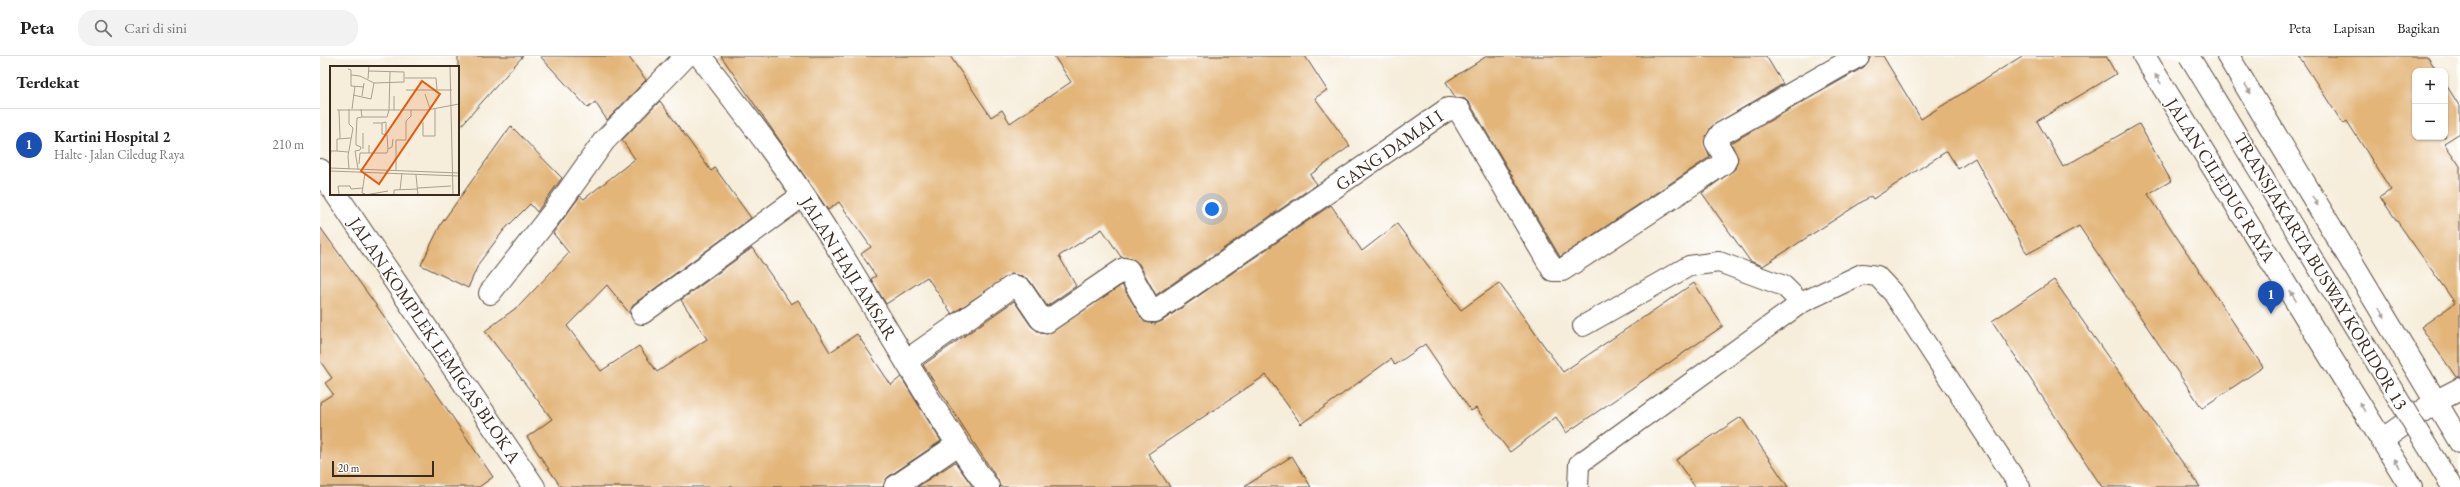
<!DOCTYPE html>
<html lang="id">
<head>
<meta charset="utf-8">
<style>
	:root { --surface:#fff; --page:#f2f2f2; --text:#222; --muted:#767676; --line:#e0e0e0; --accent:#7c3aed }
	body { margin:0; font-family:"EB Garamond",serif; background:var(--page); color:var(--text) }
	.controls { position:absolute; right:12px; top:12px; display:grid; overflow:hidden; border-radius:8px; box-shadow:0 1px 3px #0004 }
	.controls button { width:36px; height:36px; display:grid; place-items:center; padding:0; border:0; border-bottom:1px solid var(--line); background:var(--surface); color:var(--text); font:20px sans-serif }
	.scale { position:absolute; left:12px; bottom:10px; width:102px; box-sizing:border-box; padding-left:4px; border:2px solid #3b2a1e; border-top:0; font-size:11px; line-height:14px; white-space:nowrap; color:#3b2a1e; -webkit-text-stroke:3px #fff; paint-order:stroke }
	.you { position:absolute; left:892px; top:153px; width:14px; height:14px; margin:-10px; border:3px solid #fff; border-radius:50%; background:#1a73e8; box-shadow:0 0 0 6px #1a73e833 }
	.badge { display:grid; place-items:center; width:26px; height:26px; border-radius:50%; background:var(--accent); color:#fff; font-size:13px; font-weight:700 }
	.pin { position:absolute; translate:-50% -33px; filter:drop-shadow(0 1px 2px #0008) }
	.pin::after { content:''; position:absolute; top:21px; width:14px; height:12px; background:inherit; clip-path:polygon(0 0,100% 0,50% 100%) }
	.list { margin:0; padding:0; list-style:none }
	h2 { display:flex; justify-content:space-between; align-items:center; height:52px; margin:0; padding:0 16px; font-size:17px }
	h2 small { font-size:13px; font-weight:400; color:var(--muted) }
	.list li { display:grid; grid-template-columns:26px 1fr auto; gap:12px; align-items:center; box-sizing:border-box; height:72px; padding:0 16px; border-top:1px solid var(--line) }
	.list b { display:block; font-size:15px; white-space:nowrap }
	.list p { margin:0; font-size:13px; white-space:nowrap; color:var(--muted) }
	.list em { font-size:13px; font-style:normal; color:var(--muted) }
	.icon { flex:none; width:22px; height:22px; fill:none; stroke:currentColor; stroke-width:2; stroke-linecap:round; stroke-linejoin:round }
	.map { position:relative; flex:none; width:2140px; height:431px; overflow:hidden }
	header { display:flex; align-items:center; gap:24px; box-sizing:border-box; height:56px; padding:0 20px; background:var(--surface); border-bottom:1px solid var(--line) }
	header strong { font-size:19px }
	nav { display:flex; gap:22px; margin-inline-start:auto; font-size:14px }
	.search { width:280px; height:36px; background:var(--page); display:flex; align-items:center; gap:10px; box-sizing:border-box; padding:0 14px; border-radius:16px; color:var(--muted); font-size:15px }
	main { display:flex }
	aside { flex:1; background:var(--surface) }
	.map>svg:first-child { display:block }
	.building { fill:#e3b579 }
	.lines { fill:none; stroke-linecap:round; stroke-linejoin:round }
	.service-casing { stroke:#57473a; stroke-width:22 }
	.minor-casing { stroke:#57473a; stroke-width:24 }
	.primary-casing { stroke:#57473a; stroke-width:24 }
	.service { stroke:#fff; stroke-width:20 }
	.minor { stroke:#fff; stroke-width:22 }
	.primary { stroke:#fff; stroke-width:22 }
	.service-bridge-casing { stroke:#57473a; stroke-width:22; stroke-linecap:butt }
	.service-bridge { stroke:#fff; stroke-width:20 }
	.oneway { fill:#a79f9a }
	.labels { text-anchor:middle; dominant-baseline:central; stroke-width:3; stroke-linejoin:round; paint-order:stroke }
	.street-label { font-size:18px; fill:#3b2a1e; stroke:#fff }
	.inset-road { fill:none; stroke:#ab9f8f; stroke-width:1 }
	.view { fill:#e8590c; fill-opacity:0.15; stroke:#e8590c; stroke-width:2 }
	.inset-edge { fill:none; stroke:#3b2a1e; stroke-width:2 }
</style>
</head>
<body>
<header>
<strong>Peta</strong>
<div class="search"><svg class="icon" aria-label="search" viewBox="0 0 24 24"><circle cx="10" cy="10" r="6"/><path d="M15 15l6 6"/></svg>Cari di sini</div>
<nav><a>Peta</a><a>Lapisan</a><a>Bagikan</a></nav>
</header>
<main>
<aside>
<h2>Terdekat<small></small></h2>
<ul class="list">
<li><span class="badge" style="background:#1a4fb4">1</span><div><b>Kartini Hospital 2</b><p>Halte · Jalan Ciledug Raya</p></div><em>210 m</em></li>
</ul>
</aside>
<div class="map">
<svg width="2140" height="431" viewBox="0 0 2140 431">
	<rect width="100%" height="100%" fill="#fff"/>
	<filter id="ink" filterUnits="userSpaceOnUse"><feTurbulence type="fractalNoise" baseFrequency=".025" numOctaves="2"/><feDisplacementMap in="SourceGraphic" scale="8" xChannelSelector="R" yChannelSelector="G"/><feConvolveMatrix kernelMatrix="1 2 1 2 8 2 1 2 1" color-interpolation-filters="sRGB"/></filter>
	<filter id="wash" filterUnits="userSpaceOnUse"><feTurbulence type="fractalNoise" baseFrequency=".012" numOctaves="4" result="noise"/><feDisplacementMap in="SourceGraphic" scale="16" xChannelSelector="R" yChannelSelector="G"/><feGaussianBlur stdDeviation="0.9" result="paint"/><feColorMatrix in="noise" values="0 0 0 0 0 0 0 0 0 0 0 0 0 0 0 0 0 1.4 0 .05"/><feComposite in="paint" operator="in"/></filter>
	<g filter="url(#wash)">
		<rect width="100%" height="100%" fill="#f6edda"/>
		<g id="blocks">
			<!-- building -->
			<g class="building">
				<polygon points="138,0 203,0 138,73"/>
				<polygon points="220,0 308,0 326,24 287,64 275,46 268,52"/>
				<polygon points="401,0 630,0 671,61 682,54 690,67 751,26 734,0 985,0 1007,34 995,42 1030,90 990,119 997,128 836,239 819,208 811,202 801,201 782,173 739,200 756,230 727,250 710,225 703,220 691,218 632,258 607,221 566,248 551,223 556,220 541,198 551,191 519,146 508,154"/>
				<polygon points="1167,0 1446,0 1463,28 1391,71 1384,86 1390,101 1240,201 1150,48 1145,43 1135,41 1126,26"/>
				<polygon points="1552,0 1563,0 1601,63 1702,0 1786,0 1796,18 1717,65 1743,111 1819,68 1851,125 1828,138 1943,311 1882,352 1759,170 1707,198 1655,102 1638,113 1627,95 1553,143 1551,140 1443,210 1430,205 1382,137 1415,113 1418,102 1411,87 1544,11"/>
				<polygon points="1979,0 2107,0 2117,15 2095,15 2095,81 2125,81 2125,27 2140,51 2140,77 2124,87 2140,110 2140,321 2136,321 2101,271 2135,247 2060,141 2071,134 2027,65 2023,68"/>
				<polygon points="340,45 391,115 395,112 431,162 315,247 310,258 287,229 247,270 281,315 319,290 337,316 387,283 361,244 432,192 471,248 478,244 510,296 537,278 571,329 581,321 621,385 568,421 563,431 241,431 207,381 232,363 165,275 200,249 249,197 233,177 260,140 264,143 315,103 302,84"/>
				<polygon points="191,70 242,122 217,156 210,148 184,174 159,207 148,232 101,209 121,168"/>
				<polygon points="1011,149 1042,195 1077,168 1141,254 1179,227 1243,316 1374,227 1403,270 1246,377 1236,361 1190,396 1156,352 1151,355 1105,288 1075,309 1071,303 981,368 946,319 828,398 850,431 680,431 678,424 603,309 694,245 711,270 720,277 727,278 802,229 824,266 835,268 842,265"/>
				<polygon points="0,171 71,270 173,421 159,431 0,431 0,346 13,338 5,327 12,322 0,305"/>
				<polygon points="1734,224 1842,378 1880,431 1782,431 1672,265"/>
				<polygon points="1421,361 1468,431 1375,431 1356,404"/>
				<polygon points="972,400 991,431 924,431"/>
				<polygon points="635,406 653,431 597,431"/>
			</g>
		</g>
	</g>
	<g filter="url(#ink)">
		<use href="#blocks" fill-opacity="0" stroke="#57473a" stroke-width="1"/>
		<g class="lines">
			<!-- service casing -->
			<g class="service-casing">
				<g id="service">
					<polyline points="1263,270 1369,210 1399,206 1464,230 1481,247"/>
					<polyline points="1258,431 1259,408 1481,247 1542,218 1557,220 1573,237 1700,431"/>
				</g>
			</g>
			<!-- minor casing -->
			<g class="minor-casing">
				<g id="minor">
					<path d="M 380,0 C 428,62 476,124 517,191 C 567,271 612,355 668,431"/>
					<polyline points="0,114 11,131"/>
					<polyline points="16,138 214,431"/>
					<polyline points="170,237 237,151 284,85 366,0"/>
					<polyline points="322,257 483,139"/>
					<polyline points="586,305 693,230 700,232 721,263 726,266 804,213 808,214 831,255 835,255 1128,53 1139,54 1233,214 1242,214 1404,107 1406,103 1396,86 1401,78 1538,0"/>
					<polyline points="2115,346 2140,333"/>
					<polyline points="575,431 637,389"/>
				</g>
			</g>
			<!-- primary casing -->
			<g class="primary-casing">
				<g id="primary">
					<polyline points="1824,0 2091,431"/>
					<polyline points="1908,0 2140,386"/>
					<polyline points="2062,384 2115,346"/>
				</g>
			</g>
			<!-- service -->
			<use href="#service" class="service"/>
			<!-- minor -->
			<use href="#minor" class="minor"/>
			<!-- primary -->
			<use href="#primary" class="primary"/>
			<!-- service-bridge casing -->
			<g class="service-bridge-casing">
				<polyline id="service-bridge" points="1869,0 2132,431"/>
			</g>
			<!-- service-bridge -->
			<use href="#service-bridge" class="service-bridge"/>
		</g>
		<!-- one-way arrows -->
		<defs><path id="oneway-solid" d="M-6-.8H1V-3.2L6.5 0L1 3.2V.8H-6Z"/></defs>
		<g class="oneway">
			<use href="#oneway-solid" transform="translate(1838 23) rotate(-122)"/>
			<use href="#oneway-solid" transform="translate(1928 33) rotate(59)"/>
			<use href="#oneway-solid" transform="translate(1995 145) rotate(59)"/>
			<use href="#oneway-solid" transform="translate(1973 240) rotate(-122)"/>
			<use href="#oneway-solid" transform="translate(2062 257) rotate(59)"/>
			<use href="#oneway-solid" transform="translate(2042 351) rotate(-122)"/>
			<use href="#oneway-solid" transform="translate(2077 407) rotate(-122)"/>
		</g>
	</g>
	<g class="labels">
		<!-- street labels -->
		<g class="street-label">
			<text transform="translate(1069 94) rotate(-35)">GANG DAMAI I</text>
			<text transform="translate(1901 124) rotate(58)">JALAN CILEDUG RAYA</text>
			<text transform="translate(529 212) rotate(58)">JALAN HAJI AMSAR</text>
			<text transform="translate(2001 215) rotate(59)">TRANSJAKARTA BUSWAY KORIDOR 13</text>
			<text transform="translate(115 284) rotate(56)">JALAN KOMPLEK LEMIGAS BLOK A</text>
		</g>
	</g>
	<!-- overview -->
	<g transform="translate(10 10)">
		<rect width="129" height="129" fill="#f6edda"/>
		<path class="inset-road" d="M 120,0 L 123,129M 18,3 L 21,4 L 21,20 L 34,21M 21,9 L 30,10 L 44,17 L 74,16 L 74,6 L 39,5M 75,12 L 106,12 L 107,24M 38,13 L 39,0M 76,24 L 122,24M 95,28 L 100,43M 23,29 L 41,33 L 44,17M 32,30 L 34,17M 64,30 L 64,44M 19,43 L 19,58 L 23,62 L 18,90 L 19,103M 22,43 L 25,20M 7,44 L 97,44 L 129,38M 9,44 L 10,72M 59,44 L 60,6M 32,51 L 57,51 L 59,44M 93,56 L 93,70 L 105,70 L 105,43M 52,57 L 56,56 L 56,68M 33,83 L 33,67M 58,83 L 62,81 L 63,73M 18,86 L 7,85 L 7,73 L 21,72M 39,87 L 57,87 L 58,83 L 57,69 L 52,68 L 52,57 L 43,57M 0,93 L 1,85 L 7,85M 29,98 L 30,87 L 39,87 L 39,79M 0,102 L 129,107M 28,103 L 25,85 L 30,84 L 31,81 L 26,79 L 26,73 L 27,52 L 32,51 L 31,43M 0,105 L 129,110M 66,105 L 66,74 L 76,74 L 76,55 L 81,50 L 81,44M 86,109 L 88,129M 88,122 L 121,120M 70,124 L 72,107M 9,128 L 8,120 L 20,120 L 21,123 L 33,122M 35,128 L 32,127 L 35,107M 35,129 L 58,125M 64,129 L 64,124 L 88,123"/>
		<path class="view" d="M 92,15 L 110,28 L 49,118 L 31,105 Z"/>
		<rect width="129" height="129" class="inset-edge"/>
	</g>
</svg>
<div class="controls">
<button>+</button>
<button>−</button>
</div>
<div class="scale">20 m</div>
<div class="you"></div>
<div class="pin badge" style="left:1951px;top:258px;background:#1a4fb4">1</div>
</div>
</main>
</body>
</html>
